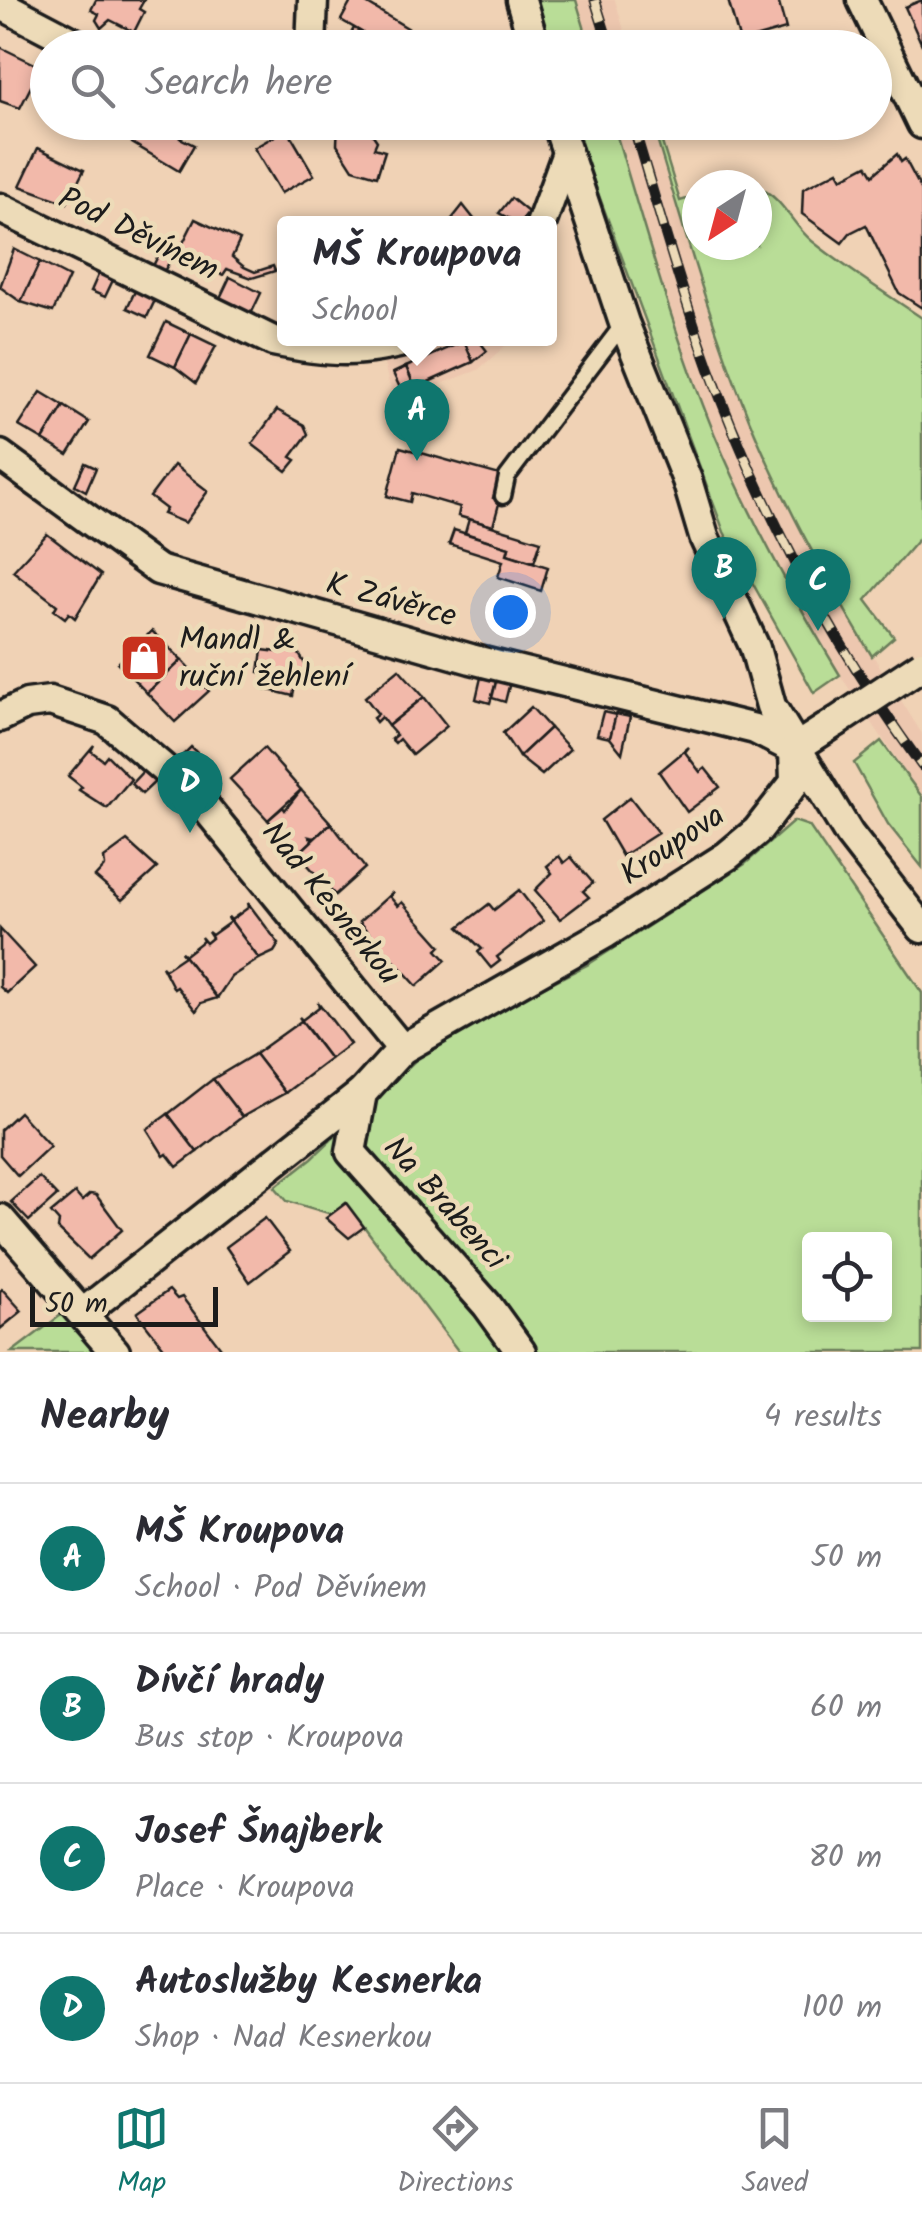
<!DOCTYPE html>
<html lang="en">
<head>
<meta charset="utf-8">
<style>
	:root { --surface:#fff; --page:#f7f7f7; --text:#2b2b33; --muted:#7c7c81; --line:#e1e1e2; --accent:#0f766e }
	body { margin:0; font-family:Kalam,sans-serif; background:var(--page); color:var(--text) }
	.controls { position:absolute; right:30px; bottom:30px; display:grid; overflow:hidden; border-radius:10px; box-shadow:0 5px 15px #0003 }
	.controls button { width:90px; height:90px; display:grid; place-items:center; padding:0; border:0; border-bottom:2px solid var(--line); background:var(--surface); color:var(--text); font:50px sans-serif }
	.compass { position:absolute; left:682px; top:170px; width:90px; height:90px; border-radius:50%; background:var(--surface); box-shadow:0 5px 15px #0003; rotate:216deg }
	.scale { position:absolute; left:30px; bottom:25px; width:188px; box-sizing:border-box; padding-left:10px; border:5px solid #1c1c1c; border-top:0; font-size:28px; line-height:35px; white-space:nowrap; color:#1c1c1c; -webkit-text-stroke:8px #eddbb8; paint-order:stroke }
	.you { position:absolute; left:510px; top:612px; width:35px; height:35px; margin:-25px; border:8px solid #fff; border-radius:50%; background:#1a73e8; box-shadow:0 0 0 15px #1a73e833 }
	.badge { display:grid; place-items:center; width:65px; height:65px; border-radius:50%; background:var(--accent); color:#fff; font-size:32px; font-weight:700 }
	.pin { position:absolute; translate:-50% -82px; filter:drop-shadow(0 2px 5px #0008) }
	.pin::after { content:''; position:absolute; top:52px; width:35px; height:30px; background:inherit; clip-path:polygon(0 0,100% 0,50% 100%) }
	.popup { position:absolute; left:277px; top:216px; width:280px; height:130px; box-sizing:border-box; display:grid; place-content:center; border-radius:10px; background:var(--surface); filter:drop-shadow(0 2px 8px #0005); font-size:32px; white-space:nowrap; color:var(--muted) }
	.popup b { font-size:38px; color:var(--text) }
	.popup::after { content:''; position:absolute; left:50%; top:100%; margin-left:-20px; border:20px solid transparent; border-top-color:var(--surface) }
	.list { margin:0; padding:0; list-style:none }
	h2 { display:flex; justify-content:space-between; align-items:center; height:130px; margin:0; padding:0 40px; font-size:42px }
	h2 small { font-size:32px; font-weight:400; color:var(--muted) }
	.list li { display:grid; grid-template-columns:65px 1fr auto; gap:30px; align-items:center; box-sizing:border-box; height:150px; padding:0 40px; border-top:2px solid var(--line) }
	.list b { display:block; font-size:38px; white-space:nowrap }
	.list p { margin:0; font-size:32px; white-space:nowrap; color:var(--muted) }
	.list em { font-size:32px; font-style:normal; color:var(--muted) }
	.icon { flex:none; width:55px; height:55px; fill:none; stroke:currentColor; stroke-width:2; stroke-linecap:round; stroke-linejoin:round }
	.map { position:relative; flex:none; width:922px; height:1352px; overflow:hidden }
	.search { position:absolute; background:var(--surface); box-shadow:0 5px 15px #0003; left:30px; right:30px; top:30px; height:110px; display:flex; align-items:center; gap:25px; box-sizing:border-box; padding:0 35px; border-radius:55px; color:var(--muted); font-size:38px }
	.sheet { height:730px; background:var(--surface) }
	nav { display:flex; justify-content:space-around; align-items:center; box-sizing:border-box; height:140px; border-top:2px solid var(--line); background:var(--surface); font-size:28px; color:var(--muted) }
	nav a { display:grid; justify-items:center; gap:5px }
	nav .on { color:var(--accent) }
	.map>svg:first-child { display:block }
	.built { fill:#edc7af }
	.green { fill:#b9dd97; stroke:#6a7c5a; stroke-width:2.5; fill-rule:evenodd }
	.building { fill:#f2b9aa; stroke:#1c1c1c; stroke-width:2.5 }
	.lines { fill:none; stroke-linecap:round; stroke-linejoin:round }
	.lane-casing { stroke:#1c1c1c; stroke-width:21 }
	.street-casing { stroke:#1c1c1c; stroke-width:35 }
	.lane { stroke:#eddbb8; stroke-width:14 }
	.street { stroke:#eddbb8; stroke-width:28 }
	.rail-casing { stroke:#1c1c1c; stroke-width:11 }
	.rail { stroke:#eddbb8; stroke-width:8; stroke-dasharray:22; stroke-linecap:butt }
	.street-bridge-casing { stroke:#1c1c1c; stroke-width:35; stroke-linecap:butt }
	.street-bridge { stroke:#eddbb8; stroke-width:28 }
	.labels { text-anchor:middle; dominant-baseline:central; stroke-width:9; stroke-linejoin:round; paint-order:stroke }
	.street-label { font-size:32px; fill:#1c1c1c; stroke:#eddbb8 }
	.poi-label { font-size:32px; fill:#1c1c1c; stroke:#eddbb8; text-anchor:start }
</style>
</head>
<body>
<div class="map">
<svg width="922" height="1352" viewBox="0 0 922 1352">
	<rect width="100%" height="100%" fill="#f0d2b5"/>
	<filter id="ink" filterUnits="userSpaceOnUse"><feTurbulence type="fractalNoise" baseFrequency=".01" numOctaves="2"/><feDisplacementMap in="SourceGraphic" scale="20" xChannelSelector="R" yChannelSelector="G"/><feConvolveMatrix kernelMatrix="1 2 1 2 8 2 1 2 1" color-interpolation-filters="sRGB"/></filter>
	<g filter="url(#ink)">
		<!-- built -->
		<g class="built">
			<polygon points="576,0 615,0 629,47 590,47"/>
			<polygon points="613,123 652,123 702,288 749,419 829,585 922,734 922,797 840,675 756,525 714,433 666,300"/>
			<polygon points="435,339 513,339 478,370 394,402 382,357"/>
		</g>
		<!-- green -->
		<g class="green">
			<polygon points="532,0 576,0 590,47 548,47"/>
			<path d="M 572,123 L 613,123 C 644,227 673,332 714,433 C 749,517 793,597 840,675 L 814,693 L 724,532 Z"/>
			<path d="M 652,123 L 656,123 L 680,201 L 697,196 L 697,245 L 757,245 L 757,187 C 783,197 791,224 812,241 C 847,269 885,293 922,318 L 922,535 L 866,600 L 894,637 L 872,656 C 826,580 783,502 749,419 C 710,323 682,222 652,123 Z"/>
			<polygon points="881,741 922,797 922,867 888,824 854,763"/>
			<path d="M 794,821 L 809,826 L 922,993 L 922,1352 L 459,1352 L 347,1204 L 331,1214 L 287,1201 L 275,1187 L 312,1158 L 436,1041 L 589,964 L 745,864 ZM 810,1240 L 884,1240 L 884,1314 L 810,1314 Z"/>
			<polygon points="65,1312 96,1352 12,1352"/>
		</g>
		<!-- building -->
		<g class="building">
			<polygon points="96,0 144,0 139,9 144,12 134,32 110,20 101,28 96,20 99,14 91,10"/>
			<polygon points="352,0 361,0 409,29 398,48 389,48 341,20"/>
			<polygon points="728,0 778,0 786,29 740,42"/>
			<polygon points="922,0 922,45 905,7"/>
			<polygon points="354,28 389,48 343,48"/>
			<polygon points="0,47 41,67 20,108 0,101"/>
			<polygon points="153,122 182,135 180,138 194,145 179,171 132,143 132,136 143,137"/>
			<polygon points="338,122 364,122 363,132 371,132 377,141 374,148 385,151 377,176 353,169 337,144"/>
			<polygon points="287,129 314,175 281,193 254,148"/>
			<polygon points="38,148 84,170 67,203 20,186"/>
			<polygon points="897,154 901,162 905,159 922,191 922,308 899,293 866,225 850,233 842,243 802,214 803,189 838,171 842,178 867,165 873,175"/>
			<polygon points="511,198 528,212 519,224 499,213"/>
			<polygon points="463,205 478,224 448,224"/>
			<polygon points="195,219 240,240 232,257 244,267 255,272 273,266 275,271 252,278 227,269 223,275 178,253"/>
			<polygon points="162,248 175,253 163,273 152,268"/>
			<polygon points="14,249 40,262 21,302 0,287"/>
			<polygon points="40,262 69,277 53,312 21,302"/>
			<polygon points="99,273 113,280 105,297 91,291"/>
			<polygon points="230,277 261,293 251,314 220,298"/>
			<polygon points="137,287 157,296 147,317 127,308"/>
			<polygon points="166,322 191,334 175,367 150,355"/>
			<polygon points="191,334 216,346 196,383 175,367"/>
			<polygon points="467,338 477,338 487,351 473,362 464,341"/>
			<polygon points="464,341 473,362 415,388 406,367"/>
			<polygon points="406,367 415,388 403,394 393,373"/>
			<polygon points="41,392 64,406 43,440 19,426"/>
			<polygon points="64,406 89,422 68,455 43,440"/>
			<polygon points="277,410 304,425 308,434 291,457 296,460 287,471 252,444"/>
			<polygon points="400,447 500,475 493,498 500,500 493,526 458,516 460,507 412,493 410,502 387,496"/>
			<polygon points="85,463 96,468 86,491 75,485"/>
			<polygon points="174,465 208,491 185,523 163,514 166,509 150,497"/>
			<polygon points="469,519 541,541 534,562 507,554 509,547 465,533"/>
			<polygon points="454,530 509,547 507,554 548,567 541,591 498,577 503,561 449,544"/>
			<polygon points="47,534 101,575 75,618 69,613 65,618 54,610 57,605 13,571"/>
			<polygon points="152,631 182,660 147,693 118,663"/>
			<polygon points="293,644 310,672 296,681 293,696 265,689 269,674 259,672 262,650 278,652"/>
			<polygon points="182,660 209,691 175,722 147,693"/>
			<polygon points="399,669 424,697 388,726 381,717 376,722 373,718 378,714 365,697"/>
			<polygon points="482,673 497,678 490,703 476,699"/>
			<polygon points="497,678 510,682 505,702 492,698"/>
			<polygon points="424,697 447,726 412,755 399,739 395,743 391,739 396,735 388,726"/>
			<polygon points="531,707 550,728 519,757 503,733"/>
			<polygon points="603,712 616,715 610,738 597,735"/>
			<polygon points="616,714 630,717 622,753 610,738"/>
			<polygon points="550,728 570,749 542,775 519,757"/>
			<polygon points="94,745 91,751 103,760 107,755 131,779 107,808 79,790 82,787 68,776"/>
			<polygon points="191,747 208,764 193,781 175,763"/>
			<polygon points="689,747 685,752 700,772 705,768 720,787 687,812 659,772"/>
			<polygon points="264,748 301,790 268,820 230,779"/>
			<polygon points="146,768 158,779 142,794 131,784"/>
			<polygon points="301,790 331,823 315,838 310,837 313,840 298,854 268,820 283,807 285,810"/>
			<polygon points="630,797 658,833 622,856 601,820"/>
			<polygon points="331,823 365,868 335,895 298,854"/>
			<polygon points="127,841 157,868 122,900 95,877 105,866 104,858"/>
			<polygon points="559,856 564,863 571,857 593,883 583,891 589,897 560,919 535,890 552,873 547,866"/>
			<polygon points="519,890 543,921 497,957 500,961 491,968 478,952 482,949 459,927 489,904 494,910"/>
			<polygon points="393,892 390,897 398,906 402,902 441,946 437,950 446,960 417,986 359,922"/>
			<polygon points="248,903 279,944 274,952 259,959 228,917 231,920 249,907"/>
			<polygon points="228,917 259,959 231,977 217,998 181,952 185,955 203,941 201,937 206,943 212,938 208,932 212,935 230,922"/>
			<polygon points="0,929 35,967 7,993 0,987"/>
			<polygon points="181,952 217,998 201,1003 196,1011 177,987 174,989 162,966 165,969 184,956"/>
			<polygon points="318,1002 350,1044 330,1059 299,1017 302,1020 319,1007"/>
			<polygon points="301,1021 330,1059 285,1093 255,1054"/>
			<polygon points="255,1054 285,1093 242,1117 213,1079"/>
			<polygon points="213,1079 242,1117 197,1152 168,1114"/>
			<polygon points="19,1112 50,1146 18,1176 0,1155 0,1130"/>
			<polygon points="168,1114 197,1152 177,1167 167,1154 164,1156 147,1129"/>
			<polygon points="39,1177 57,1196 29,1221 11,1202"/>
			<polygon points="75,1193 82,1201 90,1194 96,1195 122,1230 89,1259 58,1229 59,1222 51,1213"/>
			<polygon points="346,1203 364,1227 349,1238 326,1218"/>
			<polygon points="265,1218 290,1251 250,1282 226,1247"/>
			<polygon points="2,1289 22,1311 0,1329 0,1291"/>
			<polygon points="169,1290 177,1299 182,1297 224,1352 165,1349 137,1313"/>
		</g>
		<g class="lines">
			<!-- lane casing -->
			<g class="lane-casing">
				<polyline id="lane" points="503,496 507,477 624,323"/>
			</g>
			<!-- street casing -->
			<g class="street-casing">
				<g id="street">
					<polyline points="521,0 535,48"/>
					<polyline points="862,0 922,124"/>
					<polyline points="0,4 84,48"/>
					<polyline points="311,48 313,0"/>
					<polyline points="557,122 624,323 687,480 704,537 755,648 771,706 849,834 922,928"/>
					<path d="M 0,208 L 273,341 C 330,353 362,354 418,338"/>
					<polyline points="541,224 567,153"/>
					<polyline points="0,455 158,570 471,659 755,729 794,749"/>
					<polyline points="0,717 27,704 50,701 107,720 197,797 402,1049"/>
					<polyline points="794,749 836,722"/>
					<polyline points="362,1093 351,1152 487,1305 521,1352"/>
					<polyline points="0,1219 115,1352"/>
					<polyline points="83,1313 362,1093 402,1049 606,933 727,856 757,831 795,782 794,749"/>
				</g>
			</g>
			<!-- lane -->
			<use href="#lane" class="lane"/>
			<!-- street -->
			<use href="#street" class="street"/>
			<!-- rail casing -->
			<g class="rail-casing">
				<g id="rail">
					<polyline points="595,0 610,48"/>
					<path d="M 632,122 C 663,225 691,328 732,427 C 781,546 846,662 922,766"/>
				</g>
			</g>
			<!-- rail -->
			<use href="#rail" class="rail"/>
			<!-- street-bridge casing -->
			<g class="street-bridge-casing">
				<polyline id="street-bridge" points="836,722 922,665"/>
			</g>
			<!-- street-bridge -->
			<use href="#street-bridge" class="street-bridge"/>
		</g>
	</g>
	<!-- icons -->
	<defs>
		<g id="shop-square" transform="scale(2.5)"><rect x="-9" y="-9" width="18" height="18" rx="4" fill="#c8321e" stroke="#eddbb8"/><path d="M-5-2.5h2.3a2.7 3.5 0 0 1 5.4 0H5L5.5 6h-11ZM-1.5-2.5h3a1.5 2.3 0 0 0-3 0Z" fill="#fff"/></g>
	</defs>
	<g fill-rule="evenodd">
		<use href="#shop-square" x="144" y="658"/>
	</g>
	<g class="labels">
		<!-- street labels -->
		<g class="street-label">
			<text transform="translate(138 235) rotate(26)">Pod Děvínem</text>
			<text transform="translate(391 601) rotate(15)">K Závěrce</text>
			<text transform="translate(673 846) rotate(-34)">Kroupova</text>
			<text transform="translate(330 904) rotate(51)">Nad Kesnerkou</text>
			<text transform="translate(444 1204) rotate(48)">Na Brabenci</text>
		</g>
		<!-- poi labels -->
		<g class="poi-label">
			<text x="179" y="640">Mandl &amp;<tspan x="179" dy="37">ruční žehlení</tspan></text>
		</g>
	</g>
</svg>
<div class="controls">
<button><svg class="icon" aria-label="locate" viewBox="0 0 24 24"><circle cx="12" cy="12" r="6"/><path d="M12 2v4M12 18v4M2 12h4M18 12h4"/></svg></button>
</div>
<svg class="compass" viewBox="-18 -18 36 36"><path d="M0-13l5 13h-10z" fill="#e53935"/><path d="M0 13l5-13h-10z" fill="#7c7c81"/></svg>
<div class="scale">50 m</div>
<div class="you"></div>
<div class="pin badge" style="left:417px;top:461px">A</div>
<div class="popup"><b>MŠ Kroupova</b>School</div>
<div class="pin badge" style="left:724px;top:619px">B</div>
<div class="pin badge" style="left:818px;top:631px">C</div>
<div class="pin badge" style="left:190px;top:833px">D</div>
<div class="search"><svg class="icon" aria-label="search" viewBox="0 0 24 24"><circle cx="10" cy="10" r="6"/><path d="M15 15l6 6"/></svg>Search here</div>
</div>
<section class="sheet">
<h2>Nearby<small>4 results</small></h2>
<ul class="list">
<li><span class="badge">A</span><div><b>MŠ Kroupova</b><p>School · Pod Děvínem</p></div><em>50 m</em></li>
<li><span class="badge">B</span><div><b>Dívčí hrady</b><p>Bus stop · Kroupova</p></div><em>60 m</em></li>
<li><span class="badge">C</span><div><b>Josef Šnajberk</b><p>Place · Kroupova</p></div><em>80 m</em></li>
<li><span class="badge">D</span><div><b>Autoslužby Kesnerka</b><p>Shop · Nad Kesnerkou</p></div><em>100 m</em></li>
</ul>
</section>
<nav>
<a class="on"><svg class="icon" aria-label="map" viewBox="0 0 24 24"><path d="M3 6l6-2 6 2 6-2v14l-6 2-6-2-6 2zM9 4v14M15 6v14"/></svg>Map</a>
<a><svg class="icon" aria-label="directions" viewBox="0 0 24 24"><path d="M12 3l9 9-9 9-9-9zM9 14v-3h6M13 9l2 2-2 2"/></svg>Directions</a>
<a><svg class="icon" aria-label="saved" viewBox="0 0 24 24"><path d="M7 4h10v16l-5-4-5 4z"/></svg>Saved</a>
</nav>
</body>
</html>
